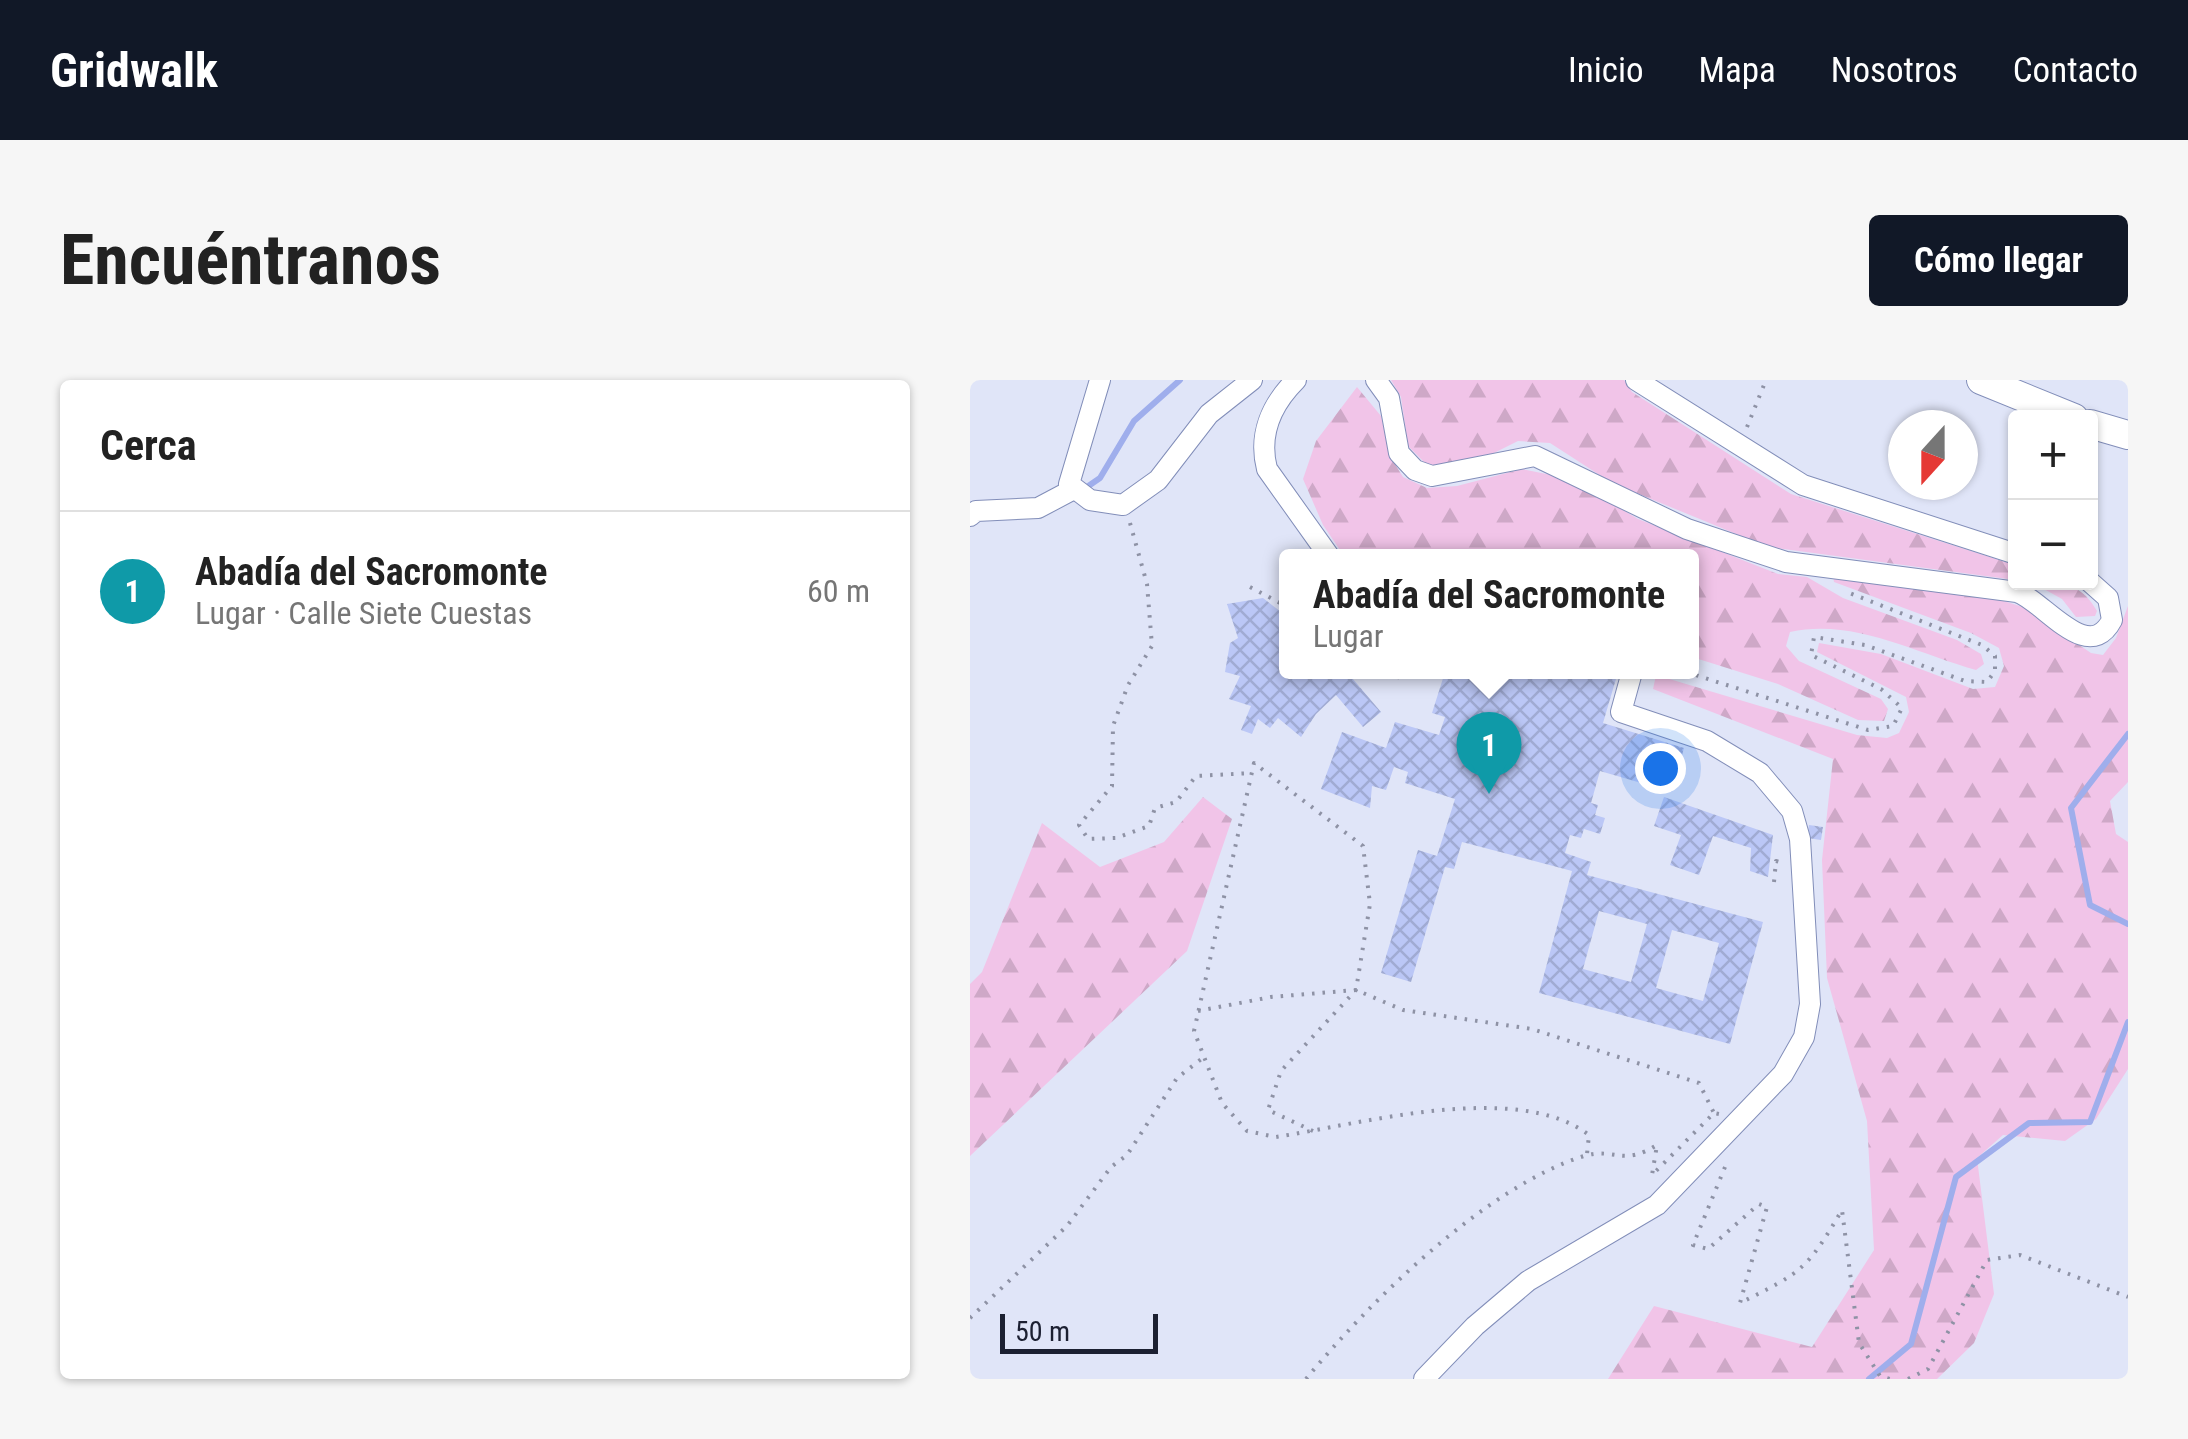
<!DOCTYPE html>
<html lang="es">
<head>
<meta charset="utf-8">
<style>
	:root { --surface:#fff; --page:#f6f6f6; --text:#222; --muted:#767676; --line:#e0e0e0; --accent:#111827 }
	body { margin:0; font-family:"Roboto Condensed",sans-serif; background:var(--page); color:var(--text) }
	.controls { position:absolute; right:30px; top:30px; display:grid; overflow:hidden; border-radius:10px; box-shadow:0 2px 8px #0004 }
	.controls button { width:90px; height:90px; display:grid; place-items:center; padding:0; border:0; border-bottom:2px solid var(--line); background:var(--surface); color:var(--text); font:50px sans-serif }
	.compass { position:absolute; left:918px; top:30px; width:90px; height:90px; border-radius:50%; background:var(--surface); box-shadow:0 2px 8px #0004; rotate:201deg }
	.scale { position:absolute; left:30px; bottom:25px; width:158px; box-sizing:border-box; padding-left:10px; border:5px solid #1c2032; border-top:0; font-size:28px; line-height:35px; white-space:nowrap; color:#1c2032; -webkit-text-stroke:8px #e0e5f8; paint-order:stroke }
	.you { position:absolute; left:690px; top:388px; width:35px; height:35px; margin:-25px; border:8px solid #fff; border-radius:50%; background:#1a73e8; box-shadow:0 0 0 15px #1a73e833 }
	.badge { display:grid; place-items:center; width:65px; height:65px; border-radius:50%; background:var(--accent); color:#fff; font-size:32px; font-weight:700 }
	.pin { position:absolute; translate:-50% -82px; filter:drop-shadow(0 2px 5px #0008) }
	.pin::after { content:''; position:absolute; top:52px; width:35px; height:30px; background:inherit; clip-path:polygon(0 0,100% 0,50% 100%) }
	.popup { position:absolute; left:309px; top:169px; width:420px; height:130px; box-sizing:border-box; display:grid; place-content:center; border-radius:10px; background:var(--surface); filter:drop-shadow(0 2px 8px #0005); font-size:32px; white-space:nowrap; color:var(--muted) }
	.popup b { font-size:38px; color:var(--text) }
	.popup::after { content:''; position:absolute; left:50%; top:100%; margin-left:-20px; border:20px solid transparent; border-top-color:var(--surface) }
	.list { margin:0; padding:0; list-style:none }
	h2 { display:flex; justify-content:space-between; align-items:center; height:130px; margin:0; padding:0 40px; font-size:42px }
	h2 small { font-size:32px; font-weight:400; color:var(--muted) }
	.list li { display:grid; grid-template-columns:65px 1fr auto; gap:30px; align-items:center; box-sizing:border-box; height:160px; padding:0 40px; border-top:2px solid var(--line) }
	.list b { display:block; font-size:38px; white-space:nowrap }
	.list p { margin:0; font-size:32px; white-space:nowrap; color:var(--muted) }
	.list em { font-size:32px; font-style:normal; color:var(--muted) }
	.map { position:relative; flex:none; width:1158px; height:999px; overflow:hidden; border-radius:10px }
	header { display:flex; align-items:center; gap:60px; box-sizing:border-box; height:140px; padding:0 50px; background:var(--accent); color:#fff }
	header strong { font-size:48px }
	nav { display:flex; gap:55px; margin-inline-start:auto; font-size:35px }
	.intro { display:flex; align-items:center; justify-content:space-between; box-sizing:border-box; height:240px; padding:0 60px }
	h1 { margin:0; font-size:70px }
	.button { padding:25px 45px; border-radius:10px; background:var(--accent); color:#fff; font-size:35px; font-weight:700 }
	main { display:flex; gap:60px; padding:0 60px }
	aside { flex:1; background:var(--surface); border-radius:10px; box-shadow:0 2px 8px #0004 }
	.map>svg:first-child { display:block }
	.forest { fill:url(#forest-firs) }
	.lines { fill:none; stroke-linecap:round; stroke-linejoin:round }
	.stream { stroke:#9faeec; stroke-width:6 }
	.building { fill:url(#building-cross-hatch); fill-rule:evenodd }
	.street-casing { stroke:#828eb9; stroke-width:22 }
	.secondary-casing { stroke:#828eb9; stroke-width:30 }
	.path { stroke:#8e92a5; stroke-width:4; stroke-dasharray:2.5 8; stroke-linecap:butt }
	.street { stroke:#fff; stroke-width:20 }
	.secondary { stroke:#fff; stroke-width:28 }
</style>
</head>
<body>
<header>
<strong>Gridwalk</strong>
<nav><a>Inicio</a><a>Mapa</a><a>Nosotros</a><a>Contacto</a></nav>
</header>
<div class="intro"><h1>Encuéntranos</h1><a class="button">Cómo llegar</a></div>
<main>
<aside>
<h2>Cerca<small></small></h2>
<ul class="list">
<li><span class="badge" style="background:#0f9aa8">1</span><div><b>Abadía del Sacromonte</b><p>Lugar · Calle Siete Cuestas</p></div><em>60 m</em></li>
</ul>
</aside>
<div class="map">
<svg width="1158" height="999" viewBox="0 0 1158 999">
	<defs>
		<pattern id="forest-firs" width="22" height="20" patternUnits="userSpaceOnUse" patternTransform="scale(2.5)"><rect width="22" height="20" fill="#f1c4e8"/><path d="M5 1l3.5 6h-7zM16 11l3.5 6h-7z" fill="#cea8c7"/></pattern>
		<pattern id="building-cross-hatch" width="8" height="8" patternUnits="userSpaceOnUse" patternTransform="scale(2.5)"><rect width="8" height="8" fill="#bbc7f6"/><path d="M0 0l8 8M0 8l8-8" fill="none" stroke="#a0abd3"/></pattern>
	</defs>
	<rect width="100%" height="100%" fill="#e0e5f8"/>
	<!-- forest -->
	<g class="forest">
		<polygon points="421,0 654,0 662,12 821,114 1045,185 1045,200 798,167 642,103 580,63 548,61 508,81 480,88 456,84 438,66 431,17"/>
		<path d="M 387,7 L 411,36 L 420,76 L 433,97 L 457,108 L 487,106 L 552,89 L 601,99 L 668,139 L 808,194 L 837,197 L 873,218 L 987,260 L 1011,274 L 1014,284 L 1006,290 C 945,273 884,238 820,252 L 816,266 L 829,281 L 911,319 L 918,329 L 914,341 L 888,340 L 808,304 L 722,277 L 722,176 L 374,176 L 353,145 L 333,99 L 346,61 Z"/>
		<polygon points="863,196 1008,213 1053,227 1121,273 1133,275 1146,258 1158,226 1158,402 1140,421 1146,454 1158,462 1158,689 1126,739 1095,761 1033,755 1007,778 1024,914 1004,963 967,999 638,999 684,926 842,967 904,870 897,741 857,598 852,480 863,379 683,309 686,295 887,355 917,358 929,353 939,332 936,317 847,272 849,263 911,274 1003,309 1025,307 1034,286 1029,268 1001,253 864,202"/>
		<path d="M 1063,203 C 1093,202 1111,203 1127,231 L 1125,236 L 1106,237 L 1092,219 Z"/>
		<polygon points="233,417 262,439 217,571 0,776 0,604 12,592 72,443 130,487 194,462"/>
	</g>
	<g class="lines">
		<!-- stream -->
		<g class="stream">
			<polyline points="114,109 130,98 164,41 210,0"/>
			<polyline points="1158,354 1101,428 1120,525 1158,544"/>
			<polyline points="899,999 941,964 986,797 1059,743 1120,742 1158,642"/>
		</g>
	</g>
	<!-- building -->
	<g class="building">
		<polygon points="293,218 316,236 316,292 377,292 411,332 393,347 366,315 346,334 331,357 308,338 300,348 288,339 282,354 271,350 281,326 259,319 270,296 255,292 260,263 268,258 257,224"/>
		<path d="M 475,292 L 648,292 L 633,343 L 714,368 L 702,412 L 630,391 L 621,423 L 628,425 L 625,435 L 635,438 L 630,454 L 614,449 L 611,458 L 600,455 L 595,473 L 621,482 L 617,495 L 793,542 L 760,664 L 569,613 L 602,491 L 492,462 L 484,489 L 475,487 L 441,602 L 411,593 L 448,470 L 467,476 L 485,419 L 435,403 L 438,392 L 424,387 L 416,410 L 402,406 L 400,428 L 351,409 L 372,352 L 416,368 L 425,342 L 469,355 L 475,337 L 462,333 ZM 629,531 L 677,544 L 661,602 L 613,589 ZM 702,550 L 749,563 L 733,621 L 686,608 Z"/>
		<polygon points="694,417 803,455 798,497 780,491 781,468 743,456 729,495 700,485 711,455 684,446"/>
		<polygon points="839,445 853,447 851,460 837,458"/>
	</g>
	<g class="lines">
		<!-- street casing -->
		<g class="street-casing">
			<g id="street">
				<polyline points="130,0 99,104 120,120 153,125 188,100 239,34 282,0"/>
				<path d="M 326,0 C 302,24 288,54 297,89 L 359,176"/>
				<path d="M 406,0 L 419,18 L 429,73 L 445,90 L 462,96 L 565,76 L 717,149 L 816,182 L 1047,212 C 1074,221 1118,286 1142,240 L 1138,218 L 1120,202"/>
				<polyline points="666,0 833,105 1046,174"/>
				<polyline points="0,136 6,131 68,128 102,110"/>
				<polyline points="454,999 505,946 558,901 687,825 813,694 834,657 840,624 830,459 822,431 790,393 737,361 651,332 662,292"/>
			</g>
		</g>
		<!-- secondary casing -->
		<g class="secondary-casing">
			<g id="secondary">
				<polyline points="1011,0 1104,38"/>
				<polyline points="1120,44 1158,55"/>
			</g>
		</g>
		<!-- path -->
		<g class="path">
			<polyline points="777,47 796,0"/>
			<polyline points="160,143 177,204 182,266 158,305 143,346 142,406 109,445 118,459 146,458 179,446 185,428 206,422 226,396 282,393"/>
			<polyline points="280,207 316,226"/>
			<polyline points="716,292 898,350 923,346 932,328 911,309 841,275 844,257 895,265 995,301 1017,302 1025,291 1025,276 1012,265 877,212"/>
			<polyline points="427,299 428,292"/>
			<polyline points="804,502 806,481 813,483"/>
			<polyline points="228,631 301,617 386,610 433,630 562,649 729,703 744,733"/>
			<path d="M 343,751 L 298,730 L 311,691 L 386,610 L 400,524 L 393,466 L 284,383 L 224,651 L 252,723 L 277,751 L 306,757 C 391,744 547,700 619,755 L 617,774"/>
			<path d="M 755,787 L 723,865 L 738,869 L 789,824 L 797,827 L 770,923 C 832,892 836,891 872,830 L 889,963 L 910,996 L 920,999"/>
			<polyline points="0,938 97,846 141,787 157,775 207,698 234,677"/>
			<path d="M 336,999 C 400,921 517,806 614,776 C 644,767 652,787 687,765 L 682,795 L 744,733 L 749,734"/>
			<polyline points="938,999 958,989 1017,880 1050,875 1158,917"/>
		</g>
		<!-- street -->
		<use href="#street" class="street"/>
		<!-- secondary -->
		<use href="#secondary" class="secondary"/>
	</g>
</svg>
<div class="controls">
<button>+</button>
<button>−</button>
</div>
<svg class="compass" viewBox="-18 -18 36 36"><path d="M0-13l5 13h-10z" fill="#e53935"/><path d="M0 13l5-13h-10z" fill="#767676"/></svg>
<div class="scale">50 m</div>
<div class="you"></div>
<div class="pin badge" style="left:519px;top:414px;background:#0f9aa8">1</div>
<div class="popup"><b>Abadía del Sacromonte</b>Lugar</div>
</div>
</main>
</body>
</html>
